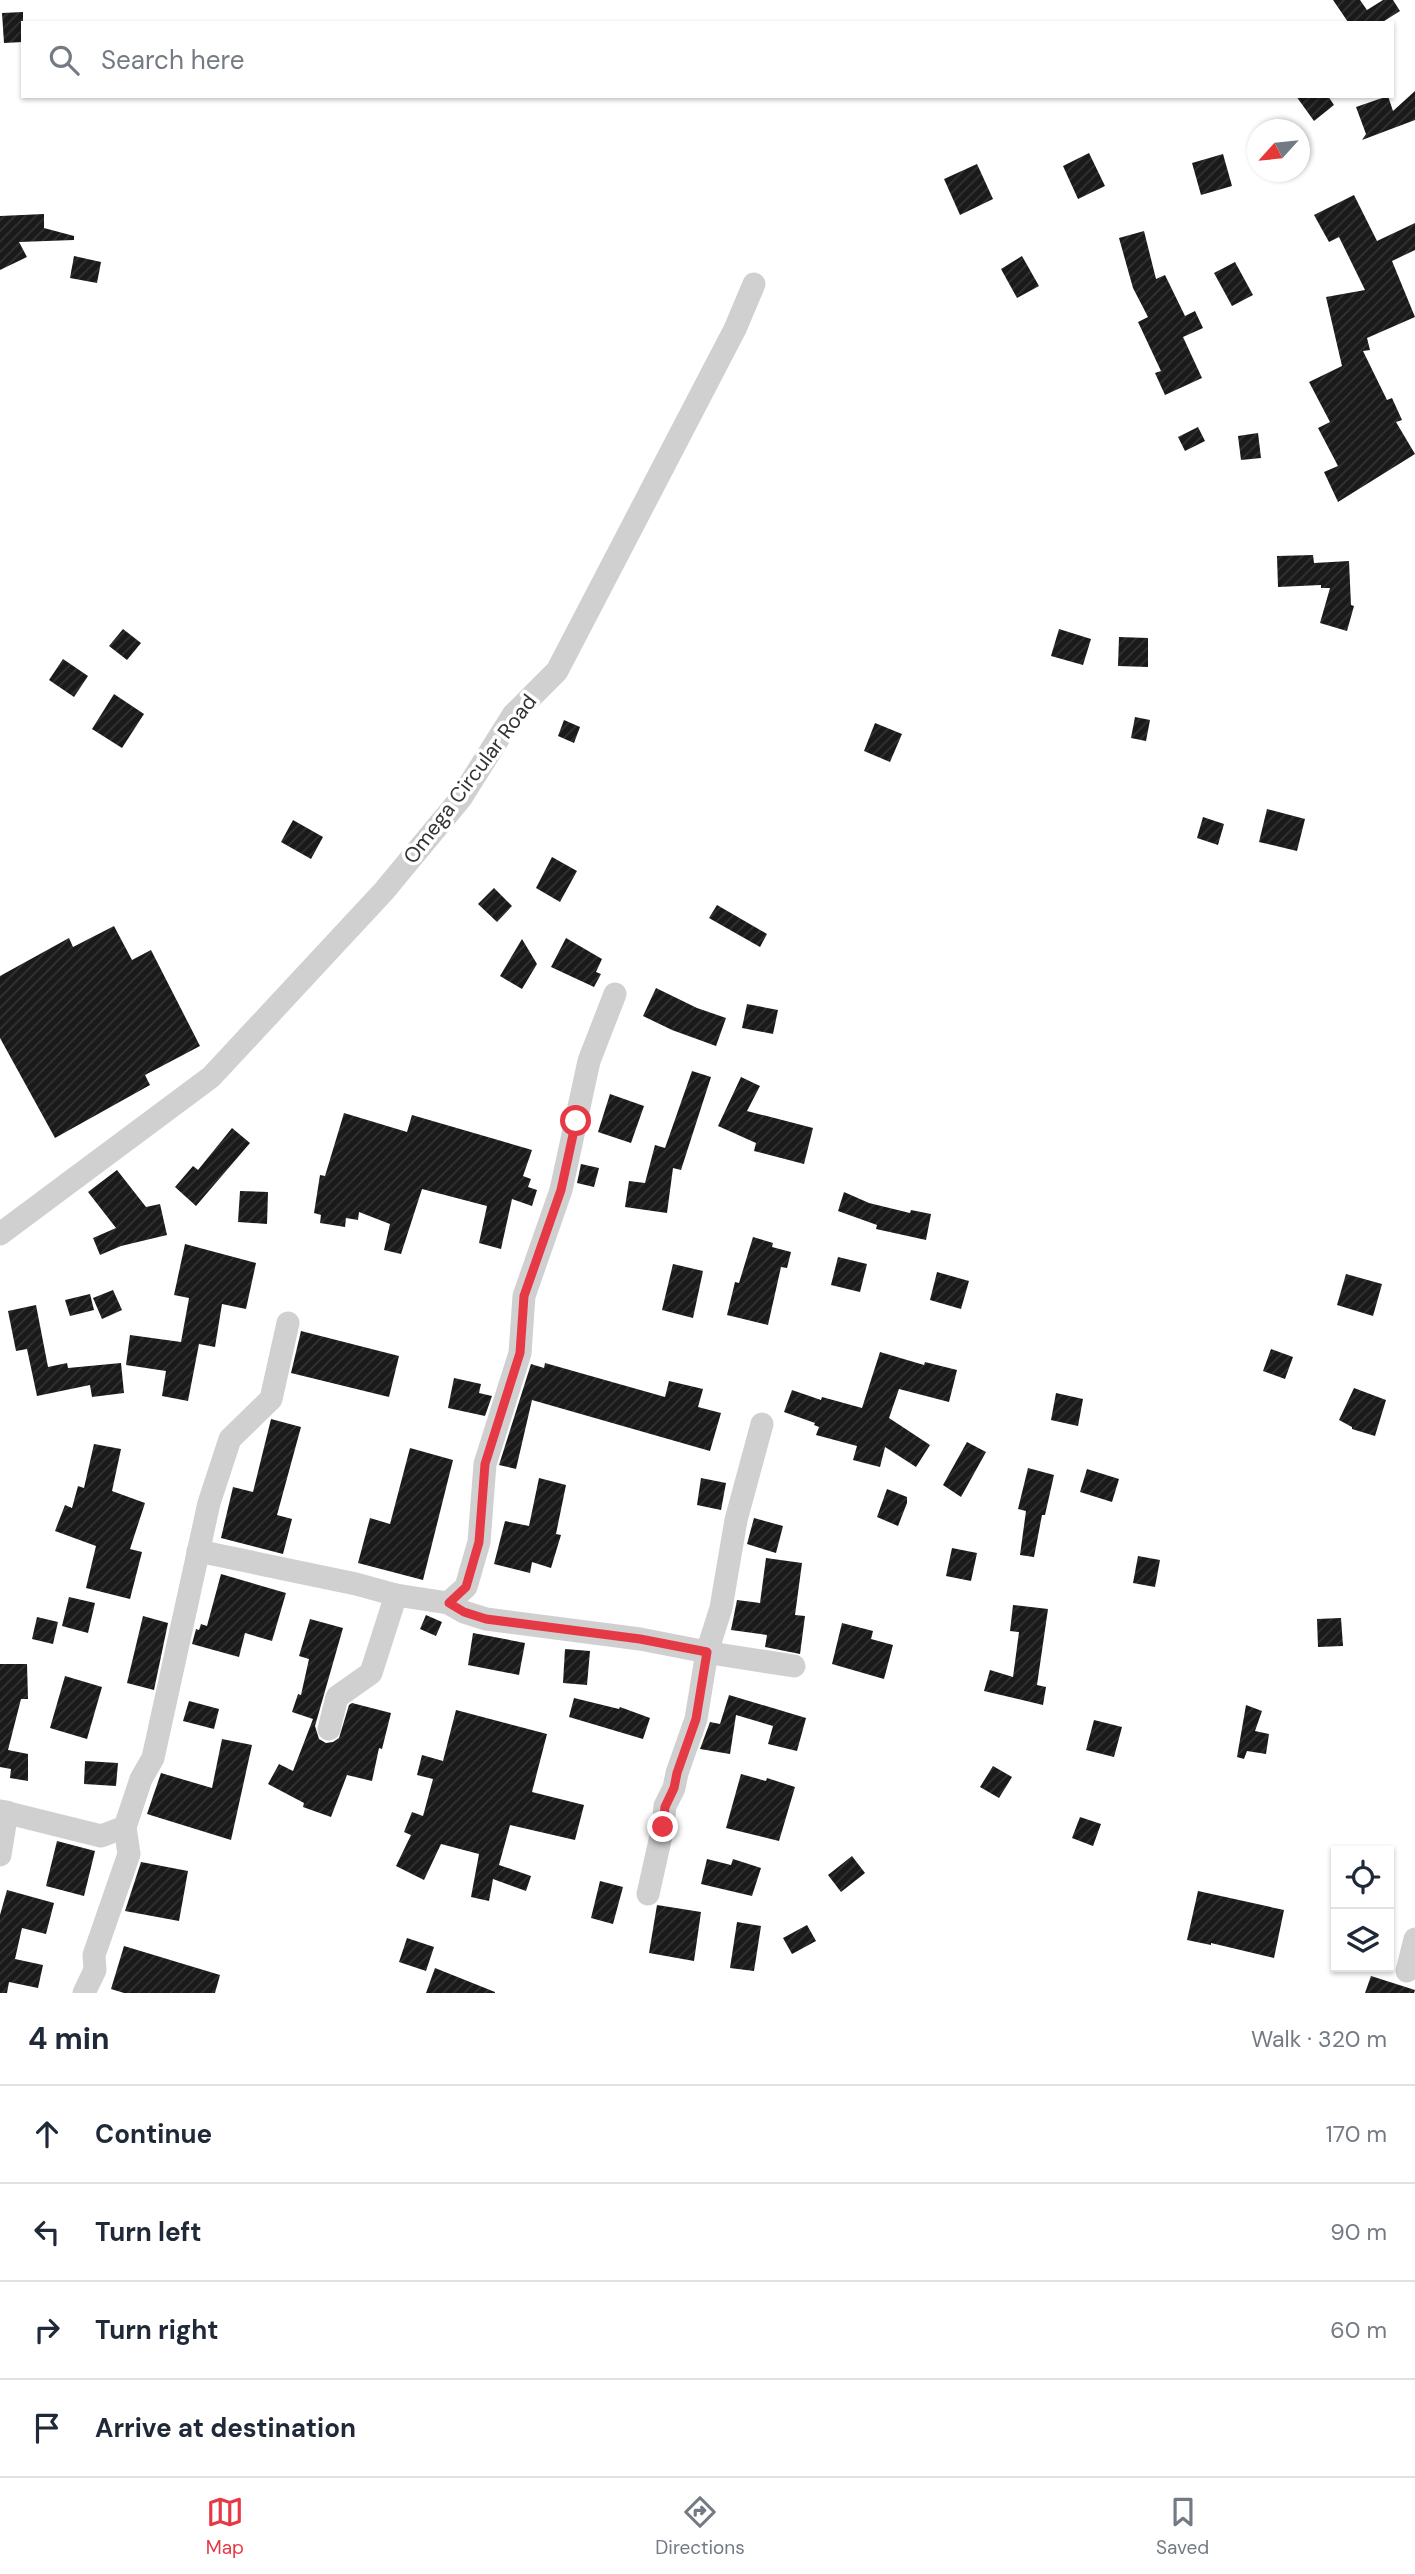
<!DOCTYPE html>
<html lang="en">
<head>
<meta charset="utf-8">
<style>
	:root { --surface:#fff; --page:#f6f6f7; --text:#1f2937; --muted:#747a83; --line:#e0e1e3; --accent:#e63946 }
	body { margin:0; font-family:"DM Sans",sans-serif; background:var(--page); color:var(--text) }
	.controls { position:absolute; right:21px; bottom:21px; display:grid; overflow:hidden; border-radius:0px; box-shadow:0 2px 5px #0004 }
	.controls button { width:63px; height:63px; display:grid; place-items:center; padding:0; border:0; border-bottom:2px solid var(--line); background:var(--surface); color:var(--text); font:35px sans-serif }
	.compass { position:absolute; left:1247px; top:119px; width:63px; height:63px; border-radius:50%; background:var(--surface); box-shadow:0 2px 5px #0004; rotate:243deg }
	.stop { position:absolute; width:21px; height:21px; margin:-16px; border:5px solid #e63946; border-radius:50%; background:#fff }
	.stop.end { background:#e63946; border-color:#fff; box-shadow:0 2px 7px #0008 }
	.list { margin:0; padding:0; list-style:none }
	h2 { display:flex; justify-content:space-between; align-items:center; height:91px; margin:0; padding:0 28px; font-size:30px }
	h2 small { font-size:23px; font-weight:400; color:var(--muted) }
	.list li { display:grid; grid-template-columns:46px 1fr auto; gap:21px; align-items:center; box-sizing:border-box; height:98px; padding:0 28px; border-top:2px solid var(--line) }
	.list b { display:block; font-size:26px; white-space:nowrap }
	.list em { font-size:23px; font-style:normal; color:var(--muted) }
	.icon { flex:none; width:38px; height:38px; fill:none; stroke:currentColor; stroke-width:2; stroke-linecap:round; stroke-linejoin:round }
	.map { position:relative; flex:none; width:1415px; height:1993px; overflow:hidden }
	.search { position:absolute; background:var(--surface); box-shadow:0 2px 5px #0004; left:21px; right:21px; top:21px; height:77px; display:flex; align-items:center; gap:18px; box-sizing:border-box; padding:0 24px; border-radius:0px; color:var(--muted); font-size:26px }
	.sheet { height:483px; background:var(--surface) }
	nav { display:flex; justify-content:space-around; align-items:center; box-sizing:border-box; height:98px; border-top:2px solid var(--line); background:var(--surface); font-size:19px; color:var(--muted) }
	nav a { display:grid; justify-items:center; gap:4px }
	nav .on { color:var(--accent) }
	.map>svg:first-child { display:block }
	.building { fill:url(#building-hatch) }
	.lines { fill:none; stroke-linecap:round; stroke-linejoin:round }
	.street { stroke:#d0d0d0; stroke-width:23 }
	.route { stroke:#e63946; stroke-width:9 }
	.labels { text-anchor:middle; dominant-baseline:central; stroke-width:7; stroke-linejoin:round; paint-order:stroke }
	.street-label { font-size:21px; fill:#333; stroke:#fff }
</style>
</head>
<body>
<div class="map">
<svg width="1415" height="1993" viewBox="0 0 1415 1993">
	<defs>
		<pattern id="building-hatch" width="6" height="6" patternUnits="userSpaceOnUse" patternTransform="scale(1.75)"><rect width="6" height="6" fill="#1a1a1a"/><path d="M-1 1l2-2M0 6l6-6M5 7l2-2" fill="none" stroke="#333"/></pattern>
	</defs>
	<rect width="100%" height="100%" fill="#fff"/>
	<!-- building -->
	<g class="building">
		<polygon points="1333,0 1360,0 1367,10 1383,0 1393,0 1400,11 1381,23 1346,23 1348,22"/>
		<polygon points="23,12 23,42 4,43 2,13"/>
		<polygon points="1415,91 1415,120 1362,140 1366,134 1356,107 1388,96 1393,111"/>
		<polygon points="1296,96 1328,96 1334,105 1314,121"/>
		<polygon points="1089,153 1105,186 1078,199 1063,166"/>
		<polygon points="1223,154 1232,186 1201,195 1192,163"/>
		<polygon points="977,164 993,199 960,215 944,179"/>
		<polygon points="1354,195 1377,241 1415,223 1415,250 1392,261 1415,317 1367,338 1370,350 1363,351 1387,400 1392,398 1402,420 1396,422 1415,454 1338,502 1324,472 1338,466 1318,428 1330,422 1309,382 1342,366 1326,297 1365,290 1339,237 1329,242 1314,215"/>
		<polygon points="44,214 44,228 74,236 74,240 19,242 27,257 0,270 0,216"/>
		<polygon points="1144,231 1156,279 1165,275 1185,316 1195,311 1203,328 1183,337 1202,378 1165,395 1155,373 1161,371 1138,322 1148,317 1133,288 1119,238"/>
		<polygon points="74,256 101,262 97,283 70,278"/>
		<polygon points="1022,256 1039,286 1017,298 1001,269"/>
		<polygon points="1235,262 1253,295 1232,306 1214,273"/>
		<polygon points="1198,427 1205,441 1185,451 1178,437"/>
		<polygon points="1258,433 1261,458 1241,460 1238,436"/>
		<polygon points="1313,555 1314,563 1349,561 1351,605 1354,606 1347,631 1320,623 1330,588 1321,588 1321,585 1278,587 1277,556"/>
		<polygon points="123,629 141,643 127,660 109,646"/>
		<polygon points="1059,629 1091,639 1083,665 1051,656"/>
		<polygon points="1119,637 1148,638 1148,667 1118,666"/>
		<polygon points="63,659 88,676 74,697 49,680"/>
		<polygon points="114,694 144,714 122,748 92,729"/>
		<polygon points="1135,717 1150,720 1146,741 1131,738"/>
		<polygon points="564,720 580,727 574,743 558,736"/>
		<polygon points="875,723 902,734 890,762 864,751"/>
		<polygon points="1267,809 1305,819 1297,851 1259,842"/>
		<polygon points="1203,817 1224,824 1218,845 1197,838"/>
		<polygon points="293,820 323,837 311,859 281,842"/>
		<polygon points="552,857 577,871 560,902 536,888"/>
		<polygon points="494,888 512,906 497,922 478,904"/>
		<polygon points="717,905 767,934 760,947 709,918"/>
		<polygon points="114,926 132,960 151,950 200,1046 145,1075 150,1085 55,1138 0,1038 0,976 69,938 73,947"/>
		<polygon points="566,938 602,959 596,972 601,974 594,987 551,967"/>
		<polygon points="522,939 537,964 522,989 500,976"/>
		<polygon points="656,988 697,1008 726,1018 716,1046 672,1030 643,1016"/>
		<polygon points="747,1004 778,1010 773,1034 742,1028"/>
		<polygon points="692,1071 711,1077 681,1170 673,1168 667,1213 625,1207 629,1181 645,1183 655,1145 665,1148"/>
		<polygon points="741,1077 760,1086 747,1111 813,1128 804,1164 754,1151 756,1143 718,1126"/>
		<polygon points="610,1094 644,1106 631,1143 598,1132"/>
		<polygon points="344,1113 407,1132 412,1115 532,1150 523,1176 531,1179 528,1187 537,1190 532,1206 512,1199 501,1249 479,1243 487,1206 422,1189 401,1254 384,1250 390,1224 359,1212 358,1220 346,1218 345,1227 320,1223 321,1215 314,1213 320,1175 325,1176"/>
		<polygon points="232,1128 250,1143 196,1206 175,1187 193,1166 198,1170"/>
		<polygon points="581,1164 599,1168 594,1187 577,1183"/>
		<polygon points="117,1170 146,1207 160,1204 167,1235 121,1246 100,1255 93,1238 116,1228 88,1192"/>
		<polygon points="240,1191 268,1192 267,1224 238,1222"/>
		<polygon points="844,1192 869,1203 910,1213 911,1210 931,1214 926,1240 876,1229 877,1225 838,1211"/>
		<polygon points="753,1237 773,1243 772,1247 791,1252 787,1268 781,1267 768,1325 727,1315 735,1282 739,1283"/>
		<polygon points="185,1244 256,1263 246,1309 222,1304 215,1347 199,1344 188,1401 162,1396 166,1371 126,1365 130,1335 181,1342 189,1298 174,1295"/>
		<polygon points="838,1257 867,1264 860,1292 831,1285"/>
		<polygon points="673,1264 703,1271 693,1318 662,1310"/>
		<polygon points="937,1272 969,1281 961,1309 930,1300"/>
		<polygon points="1346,1274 1382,1284 1373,1316 1337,1305"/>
		<polygon points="113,1290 122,1310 102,1319 93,1298"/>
		<polygon points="90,1294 94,1310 70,1316 65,1300"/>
		<polygon points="36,1305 48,1367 67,1363 68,1368 121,1363 124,1393 92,1397 90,1385 37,1396 27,1349 16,1351 8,1311"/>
		<polygon points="301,1331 399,1356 389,1397 291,1373"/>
		<polygon points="1271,1349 1293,1357 1285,1379 1263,1371"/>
		<polygon points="880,1352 924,1365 925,1362 957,1370 949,1402 899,1389 889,1418 930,1445 916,1467 885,1447 880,1467 853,1460 857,1446 816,1435 819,1427 814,1425 815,1423 784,1412 792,1390 821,1400 822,1397 862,1408"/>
		<polygon points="545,1363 665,1397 669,1381 703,1389 698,1407 721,1413 710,1451 532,1400 516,1469 499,1465 531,1364 544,1368"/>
		<polygon points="454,1378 481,1384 479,1393 492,1396 485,1416 448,1408"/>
		<polygon points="1354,1388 1386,1400 1375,1436 1352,1429 1352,1427 1339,1420"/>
		<polygon points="1056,1393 1083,1399 1078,1426 1051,1420"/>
		<polygon points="271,1419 301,1427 277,1515 292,1519 283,1554 221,1538 233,1487 253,1492"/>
		<polygon points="967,1442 986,1452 961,1497 943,1485"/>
		<polygon points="94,1444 121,1449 112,1491 145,1503 130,1549 142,1552 130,1599 86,1588 96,1546 55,1531 65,1505 72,1508 78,1486 84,1488"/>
		<polygon points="410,1448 453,1460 423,1580 358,1563 370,1518 390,1524"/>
		<polygon points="1028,1468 1054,1475 1045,1515 1042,1515 1034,1557 1020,1555 1026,1511 1018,1509"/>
		<polygon points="1087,1469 1119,1479 1112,1502 1080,1492"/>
		<polygon points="539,1478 566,1485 556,1534 561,1535 551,1568 532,1562 530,1573 494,1564 505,1521 529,1526"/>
		<polygon points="701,1478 726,1483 721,1510 697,1505"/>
		<polygon points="887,1489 907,1497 907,1503 898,1526 877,1517"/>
		<polygon points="754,1518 783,1526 776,1553 747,1544"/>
		<polygon points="952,1548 977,1553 971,1581 946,1576"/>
		<polygon points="1138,1556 1160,1560 1155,1587 1133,1583"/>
		<polygon points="766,1558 802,1563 795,1615 805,1616 800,1654 765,1647 767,1635 731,1630 737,1600 760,1603"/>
		<polygon points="221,1574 286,1593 272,1641 245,1633 239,1657 192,1644 196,1629 199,1630 201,1624 207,1626"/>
		<polygon points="69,1597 95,1603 88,1633 62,1626"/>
		<polygon points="1013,1605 1048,1609 1037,1685 1046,1687 1043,1705 984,1691 990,1670 1013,1677 1019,1632 1010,1631"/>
		<polygon points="426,1615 442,1622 436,1636 420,1629"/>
		<polygon points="143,1616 168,1623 154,1690 127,1683"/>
		<polygon points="37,1617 58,1622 53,1644 32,1639"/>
		<polygon points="1341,1618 1343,1646 1318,1647 1317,1619"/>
		<polygon points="310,1619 343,1628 315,1726 319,1739 326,1743 333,1742 339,1738 349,1705 352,1703 391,1713 382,1749 379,1748 372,1781 347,1775 331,1817 303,1807 304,1803 268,1784 279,1764 293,1771 313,1719 292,1712 298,1694 301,1695 309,1659 299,1656"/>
		<polygon points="842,1623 873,1631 871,1639 893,1645 884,1679 832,1664"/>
		<polygon points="473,1633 525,1643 519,1675 468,1665"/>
		<polygon points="565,1649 590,1651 587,1685 563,1683"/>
		<polygon points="0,1664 27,1664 28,1699 21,1699 8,1750 28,1754 28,1781 10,1778 11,1769 0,1767"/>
		<polygon points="65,1676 102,1687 87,1739 50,1728"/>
		<polygon points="729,1695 806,1718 797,1751 768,1744 773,1726 736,1715 730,1754 700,1749 710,1722 720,1724"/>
		<polygon points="574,1698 619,1709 620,1707 650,1718 643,1739 569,1717"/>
		<polygon points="189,1701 219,1709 214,1729 183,1721"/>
		<polygon points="1246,1705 1262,1711 1255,1731 1269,1734 1266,1754 1247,1751 1244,1759 1237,1757"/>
		<polygon points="456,1710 547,1734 532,1792 584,1805 575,1840 510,1825 499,1865 531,1876 526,1891 493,1879 489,1901 471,1897 479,1854 441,1844 424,1880 396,1866 411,1835 404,1832 412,1812 423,1816 433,1779 417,1775 422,1755 443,1761"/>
		<polygon points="1094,1720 1122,1727 1114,1757 1086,1750"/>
		<polygon points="222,1739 252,1745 231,1840 147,1814 161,1773 212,1788"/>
		<polygon points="85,1761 118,1763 116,1786 84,1784"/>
		<polygon points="993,1766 1012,1777 999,1798 980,1787"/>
		<polygon points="741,1774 766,1781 767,1778 795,1787 779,1841 726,1828"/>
		<polygon points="1080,1817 1101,1824 1093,1846 1072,1838"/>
		<polygon points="57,1841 95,1851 84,1896 46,1886"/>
		<polygon points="852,1856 865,1873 841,1892 828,1875"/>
		<polygon points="707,1859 731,1865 733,1859 761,1868 752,1896 701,1884"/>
		<polygon points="141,1862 188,1871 179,1921 125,1911"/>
		<polygon points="600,1881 623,1887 613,1924 591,1918"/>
		<polygon points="7,1890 54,1903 46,1934 22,1928 15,1959 43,1965 38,1988 9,1982 7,1993 0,1993 0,1915"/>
		<polygon points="1198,1891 1284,1910 1274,1958 1211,1943 1211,1945 1187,1940"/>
		<polygon points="657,1905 701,1912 694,1961 649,1953"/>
		<polygon points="737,1922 761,1926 754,1971 730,1968"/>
		<polygon points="807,1925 816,1941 792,1954 783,1938"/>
		<polygon points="407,1938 434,1947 426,1971 399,1962"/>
		<polygon points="124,1946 220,1975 215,1993 124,1993 111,1989"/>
		<polygon points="435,1968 495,1992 495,1993 426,1993"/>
		<polygon points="1371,1976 1415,1990 1414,1993 1365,1993"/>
	</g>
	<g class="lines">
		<!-- street -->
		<g class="street">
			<polyline points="0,1234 211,1077 384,891 461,798 513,715 557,671 735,329 754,284"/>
			<polyline points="198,1551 356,1584 396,1595 448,1603 464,1612 486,1619 640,1639 717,1654 794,1666"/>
			<polyline points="448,1603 466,1587 479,1542 485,1464 520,1353 524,1296 561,1190 589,1061 615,994"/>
			<polyline points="329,1729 337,1697 371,1673 396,1595"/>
			<polyline points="0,1811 101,1836 125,1827"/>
			<polyline points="0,1855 7,1812"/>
			<polyline points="648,1894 663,1827 665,1806 674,1788 677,1773 696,1719 707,1652 721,1608 736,1520 762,1424"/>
			<polyline points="1407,1971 1415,1939"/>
			<polyline points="84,1993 95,1970 94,1955 129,1854 125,1827 141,1779 153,1758 209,1503 230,1439 271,1399 288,1323"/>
		</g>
	</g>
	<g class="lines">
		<!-- route -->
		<polyline class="route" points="576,1121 561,1190 524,1296 520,1353 485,1464 479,1542 466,1587 449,1603 464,1612 486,1619 640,1639 707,1652 696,1719 677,1773 674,1788 665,1807 663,1827"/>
	</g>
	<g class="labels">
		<!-- street labels -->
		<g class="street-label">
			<text transform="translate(470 779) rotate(-53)">Omega Circular Road</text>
		</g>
	</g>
</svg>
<div class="controls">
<button><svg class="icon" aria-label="locate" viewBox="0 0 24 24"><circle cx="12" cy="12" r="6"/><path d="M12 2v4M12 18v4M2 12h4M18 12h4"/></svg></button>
<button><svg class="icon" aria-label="layers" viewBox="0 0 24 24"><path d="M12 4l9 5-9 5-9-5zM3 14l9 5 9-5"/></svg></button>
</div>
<svg class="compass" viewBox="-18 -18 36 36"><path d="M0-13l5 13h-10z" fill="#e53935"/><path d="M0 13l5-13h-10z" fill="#747a83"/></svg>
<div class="stop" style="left:576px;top:1121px"></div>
<div class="stop end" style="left:663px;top:1827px"></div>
<div class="search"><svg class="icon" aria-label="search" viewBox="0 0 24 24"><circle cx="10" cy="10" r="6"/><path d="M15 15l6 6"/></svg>Search here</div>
</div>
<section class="sheet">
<h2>4 min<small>Walk · 320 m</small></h2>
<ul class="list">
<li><svg class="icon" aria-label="ahead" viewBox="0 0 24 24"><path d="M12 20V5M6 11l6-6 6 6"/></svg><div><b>Continue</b></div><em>170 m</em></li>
<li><svg class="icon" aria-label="left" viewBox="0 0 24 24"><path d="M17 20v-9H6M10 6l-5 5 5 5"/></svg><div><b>Turn left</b></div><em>90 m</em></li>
<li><svg class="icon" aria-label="right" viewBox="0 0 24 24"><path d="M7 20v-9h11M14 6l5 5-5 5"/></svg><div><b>Turn right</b></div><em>60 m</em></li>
<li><svg class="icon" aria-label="arrive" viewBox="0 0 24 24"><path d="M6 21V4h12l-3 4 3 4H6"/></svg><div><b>Arrive at destination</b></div></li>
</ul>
</section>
<nav>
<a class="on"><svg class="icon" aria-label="map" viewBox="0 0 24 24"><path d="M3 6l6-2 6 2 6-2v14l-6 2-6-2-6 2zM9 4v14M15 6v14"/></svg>Map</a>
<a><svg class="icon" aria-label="directions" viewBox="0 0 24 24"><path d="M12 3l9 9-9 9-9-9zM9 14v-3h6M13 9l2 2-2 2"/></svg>Directions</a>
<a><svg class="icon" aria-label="saved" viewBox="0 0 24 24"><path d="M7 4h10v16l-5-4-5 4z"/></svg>Saved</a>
</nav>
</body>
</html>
